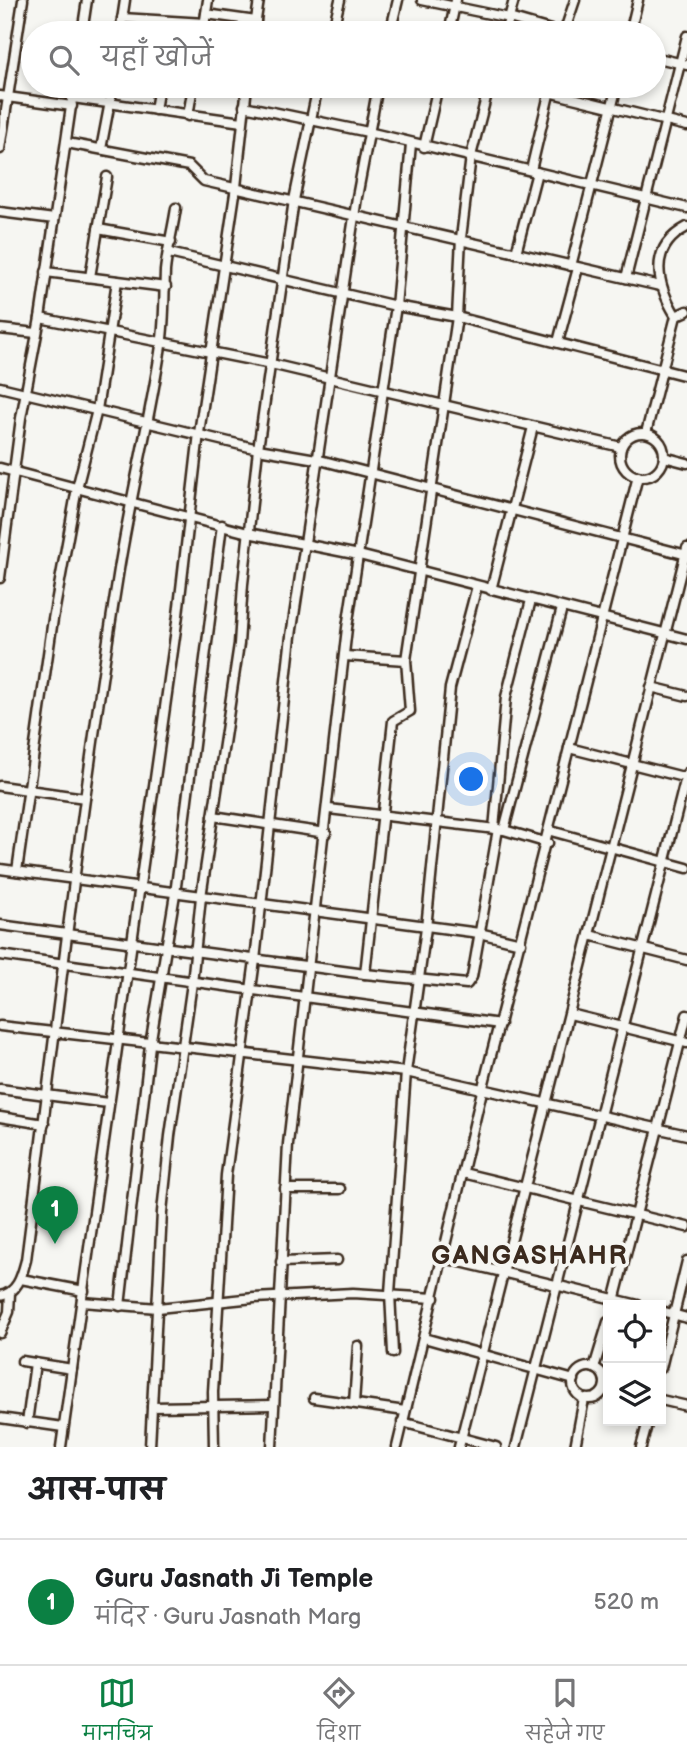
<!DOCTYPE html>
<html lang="hi">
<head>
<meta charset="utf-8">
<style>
	:root { --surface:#fff; --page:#f2f2f2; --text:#202124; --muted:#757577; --line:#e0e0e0; --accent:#0b8043 }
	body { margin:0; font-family:"Balsamiq Sans","Playpen Sans Deva",sans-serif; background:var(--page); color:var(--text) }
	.controls { position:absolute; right:21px; bottom:21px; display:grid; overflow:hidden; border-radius:0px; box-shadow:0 4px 10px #0003 }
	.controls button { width:63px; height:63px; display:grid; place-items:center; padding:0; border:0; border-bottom:2px solid var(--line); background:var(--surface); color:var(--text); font:35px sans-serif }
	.you { position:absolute; left:472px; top:780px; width:24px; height:24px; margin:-18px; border:5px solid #fff; border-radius:50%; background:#1a73e8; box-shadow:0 0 0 10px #1a73e833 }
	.badge { display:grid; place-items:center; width:46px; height:46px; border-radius:50%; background:var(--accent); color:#fff; font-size:23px; font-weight:700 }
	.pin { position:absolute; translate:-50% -58px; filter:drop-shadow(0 2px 4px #0008) }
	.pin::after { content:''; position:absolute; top:37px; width:24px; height:21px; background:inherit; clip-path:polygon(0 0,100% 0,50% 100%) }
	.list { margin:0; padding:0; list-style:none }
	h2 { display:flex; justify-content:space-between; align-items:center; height:91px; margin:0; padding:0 28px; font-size:30px }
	h2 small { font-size:23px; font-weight:400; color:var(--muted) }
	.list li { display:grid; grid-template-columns:46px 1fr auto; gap:21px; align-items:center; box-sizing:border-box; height:126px; padding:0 28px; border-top:2px solid var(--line) }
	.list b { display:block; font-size:26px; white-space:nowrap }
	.list p { margin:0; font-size:23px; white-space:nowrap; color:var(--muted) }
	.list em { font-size:23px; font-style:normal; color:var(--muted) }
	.icon { flex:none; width:38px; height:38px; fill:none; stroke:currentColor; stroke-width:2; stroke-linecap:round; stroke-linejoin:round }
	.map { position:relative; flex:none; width:687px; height:1447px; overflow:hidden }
	.search { position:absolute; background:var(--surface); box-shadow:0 4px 10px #0003; left:21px; right:21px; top:21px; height:77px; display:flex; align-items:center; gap:18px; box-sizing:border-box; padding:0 24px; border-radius:38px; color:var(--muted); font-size:26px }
	.sheet { height:217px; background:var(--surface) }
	nav { display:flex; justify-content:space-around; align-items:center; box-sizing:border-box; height:98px; border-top:2px solid var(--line); background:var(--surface); font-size:19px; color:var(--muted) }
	nav a { display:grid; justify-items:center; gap:4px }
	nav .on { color:var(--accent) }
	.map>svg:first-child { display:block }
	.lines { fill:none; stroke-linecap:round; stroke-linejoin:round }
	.minor-casing { stroke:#3b2a1e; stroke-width:13 }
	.minor { stroke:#f6f6f2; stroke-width:8 }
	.labels { text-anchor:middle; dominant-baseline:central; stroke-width:7; stroke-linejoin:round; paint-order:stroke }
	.district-label { font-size:26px; font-weight:bold; letter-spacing:2px; fill:#3b2a1e; stroke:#f6f6f2 }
</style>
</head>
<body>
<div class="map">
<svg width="687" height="1447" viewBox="0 0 687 1447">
	<rect width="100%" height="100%" fill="#f6f6f2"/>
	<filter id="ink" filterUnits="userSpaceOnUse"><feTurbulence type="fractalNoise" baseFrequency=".0143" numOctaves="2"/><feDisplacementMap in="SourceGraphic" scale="14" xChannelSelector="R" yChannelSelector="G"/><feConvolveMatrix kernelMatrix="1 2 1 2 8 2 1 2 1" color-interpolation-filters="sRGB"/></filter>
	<g filter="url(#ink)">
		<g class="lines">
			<!-- minor casing -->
			<g class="minor-casing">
				<g id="minor">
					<polyline points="422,0 509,18 561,33"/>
					<polyline points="206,14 256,21"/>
					<polyline points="122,18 205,23"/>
					<polyline points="82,33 87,0"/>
					<polyline points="120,33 125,0"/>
					<polyline points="166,33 168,22"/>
					<polyline points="203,33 208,0"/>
					<polyline points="254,33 259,0"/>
					<polyline points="332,33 340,0"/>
					<polyline points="390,33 398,0"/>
					<polyline points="449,33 456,0"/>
					<polyline points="505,33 514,0"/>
					<polyline points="564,33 575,0"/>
					<polyline points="630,33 638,0"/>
					<polyline points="654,57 687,65"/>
					<polyline points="524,86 687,126"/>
					<polyline points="0,96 72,106"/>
					<polyline points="73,98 242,122"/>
					<polyline points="244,106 368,132 687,208"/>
					<polyline points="155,110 159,86"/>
					<polyline points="188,116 193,86"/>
					<polyline points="67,143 189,166 204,181 660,286"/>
					<polyline points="424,147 438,86"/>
					<polyline points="0,149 23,0"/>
					<polyline points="101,149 113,86"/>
					<polyline points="531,170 551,86"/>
					<polyline points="0,212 54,219"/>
					<polyline points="98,229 171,242"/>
					<polyline points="169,253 396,306 457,317 687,376"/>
					<polyline points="516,253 537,172"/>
					<polyline points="571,266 617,86"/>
					<polyline points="46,272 166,287"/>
					<polyline points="90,277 107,177"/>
					<polyline points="626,278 687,36"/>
					<polyline points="676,316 687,311"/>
					<polyline points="40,318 271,364 621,447"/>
					<polyline points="0,329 36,333"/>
					<polyline points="558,342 578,268"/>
					<polyline points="0,387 258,449 316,459 687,555"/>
					<path d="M 646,433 L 676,316 C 657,285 647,248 687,227"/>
					<circle cx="642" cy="455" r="22"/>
					<polyline points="664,457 687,463"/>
					<polyline points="0,468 248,533 359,555 687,639"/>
					<polyline points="0,578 21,418 40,318 74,86"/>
					<polyline points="491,590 533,427"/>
					<polyline points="345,656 406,660"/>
					<polyline points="651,687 687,696"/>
					<polyline points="569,748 687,778"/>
					<polyline points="0,786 85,798"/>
					<polyline points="329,809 504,830 548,843"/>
					<polyline points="213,816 326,833"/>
					<polyline points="494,829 506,697 531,600"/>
					<polyline points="504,830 562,608"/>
					<polyline points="551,831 687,868"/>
					<polyline points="0,869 479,933 521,943"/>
					<polyline points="17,871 53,619 77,488 97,410 117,281"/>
					<polyline points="0,925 365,974 467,984 472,977 498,829"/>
					<polyline points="589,935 687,960"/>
					<polyline points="0,955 500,1024"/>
					<polyline points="365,974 393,721 410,711 406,660 457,317 461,238 471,156 489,86"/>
					<polyline points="570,1014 687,1043"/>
					<polyline points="0,1026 406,1072 687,1135"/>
					<polyline points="0,1089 108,1103"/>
					<polyline points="0,1117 44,1124"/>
					<polyline points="463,1173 687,1227"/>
					<polyline points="285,1189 340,1189"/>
					<polyline points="444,1258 638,1305"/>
					<polyline points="281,1262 337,1260"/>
					<polyline points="21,1279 84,1291"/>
					<path d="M 0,1296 C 18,1293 22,1275 26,1260 C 55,1034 81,807 117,582 C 129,502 149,425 161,346 C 165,320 164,296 165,271 C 167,251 173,229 176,208"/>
					<polyline points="82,1302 158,1308 254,1298 353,1293 434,1298"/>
					<polyline points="613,1305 687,1015"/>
					<polyline points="120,1306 150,1045 175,894 222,525"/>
					<polyline points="661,1311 687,1318"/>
					<polyline points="0,1333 9,1312 10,1293"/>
					<polyline points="424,1338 574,1380"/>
					<polyline points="393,1353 390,1293 406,1072 426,928 450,688 477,586"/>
					<polyline points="22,1361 72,1369"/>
					<circle cx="589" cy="1383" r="16"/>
					<polyline points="594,1368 608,1322"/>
					<polyline points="661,1368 687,1261"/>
					<polyline points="314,1398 405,1411"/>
					<polyline points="661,1400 687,1406"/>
					<polyline points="354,1403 358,1346"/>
					<polyline points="152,1407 273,1405"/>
					<polyline points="0,1418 63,1427"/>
					<polyline points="402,1422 496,1447"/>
					<polyline points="27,1423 35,1363"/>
					<polyline points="61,1447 178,615 199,433 236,187 247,86"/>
					<polyline points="150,1447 162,1212 170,1136 192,983 201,897 239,644 243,584 258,449 294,200 318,86"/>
					<polyline points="214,1447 213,1392 226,1175 255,960 291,636 357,197 378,86"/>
					<polyline points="272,1447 288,1144 347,628 396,306 411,144"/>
					<polyline points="397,1447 483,1087 638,476"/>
					<polyline points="459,1447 687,548"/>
					<polyline points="516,1447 687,773"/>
					<polyline points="575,1447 584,1399"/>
					<polyline points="641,1447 648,1421"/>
				</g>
			</g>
			<!-- minor -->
			<use href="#minor" class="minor"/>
		</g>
	</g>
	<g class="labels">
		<!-- district labels -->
		<g class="district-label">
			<text x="530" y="1256">GANGASHAHR</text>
		</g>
	</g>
</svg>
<div class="controls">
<button><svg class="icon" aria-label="locate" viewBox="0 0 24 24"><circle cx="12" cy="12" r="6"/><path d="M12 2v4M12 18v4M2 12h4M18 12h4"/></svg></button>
<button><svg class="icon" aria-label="layers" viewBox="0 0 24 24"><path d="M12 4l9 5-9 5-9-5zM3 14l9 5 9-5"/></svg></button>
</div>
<div class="you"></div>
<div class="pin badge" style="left:55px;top:1244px">1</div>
<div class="search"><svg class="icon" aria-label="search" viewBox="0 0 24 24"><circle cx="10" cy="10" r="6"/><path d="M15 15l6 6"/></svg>यहाँ खोजें</div>
</div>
<section class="sheet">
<h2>आस-पास<small></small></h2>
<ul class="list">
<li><span class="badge">1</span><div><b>Guru Jasnath Ji Temple</b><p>मंदिर · Guru Jasnath Marg</p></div><em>520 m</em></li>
</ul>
</section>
<nav>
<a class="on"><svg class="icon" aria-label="map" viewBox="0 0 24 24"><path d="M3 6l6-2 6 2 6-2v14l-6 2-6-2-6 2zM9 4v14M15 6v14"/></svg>मानचित्र</a>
<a><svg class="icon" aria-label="directions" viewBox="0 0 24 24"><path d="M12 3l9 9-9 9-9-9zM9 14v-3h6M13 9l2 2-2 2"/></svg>दिशा</a>
<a><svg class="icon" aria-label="saved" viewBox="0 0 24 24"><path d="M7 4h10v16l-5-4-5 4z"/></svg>सहेजे गए</a>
</nav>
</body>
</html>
